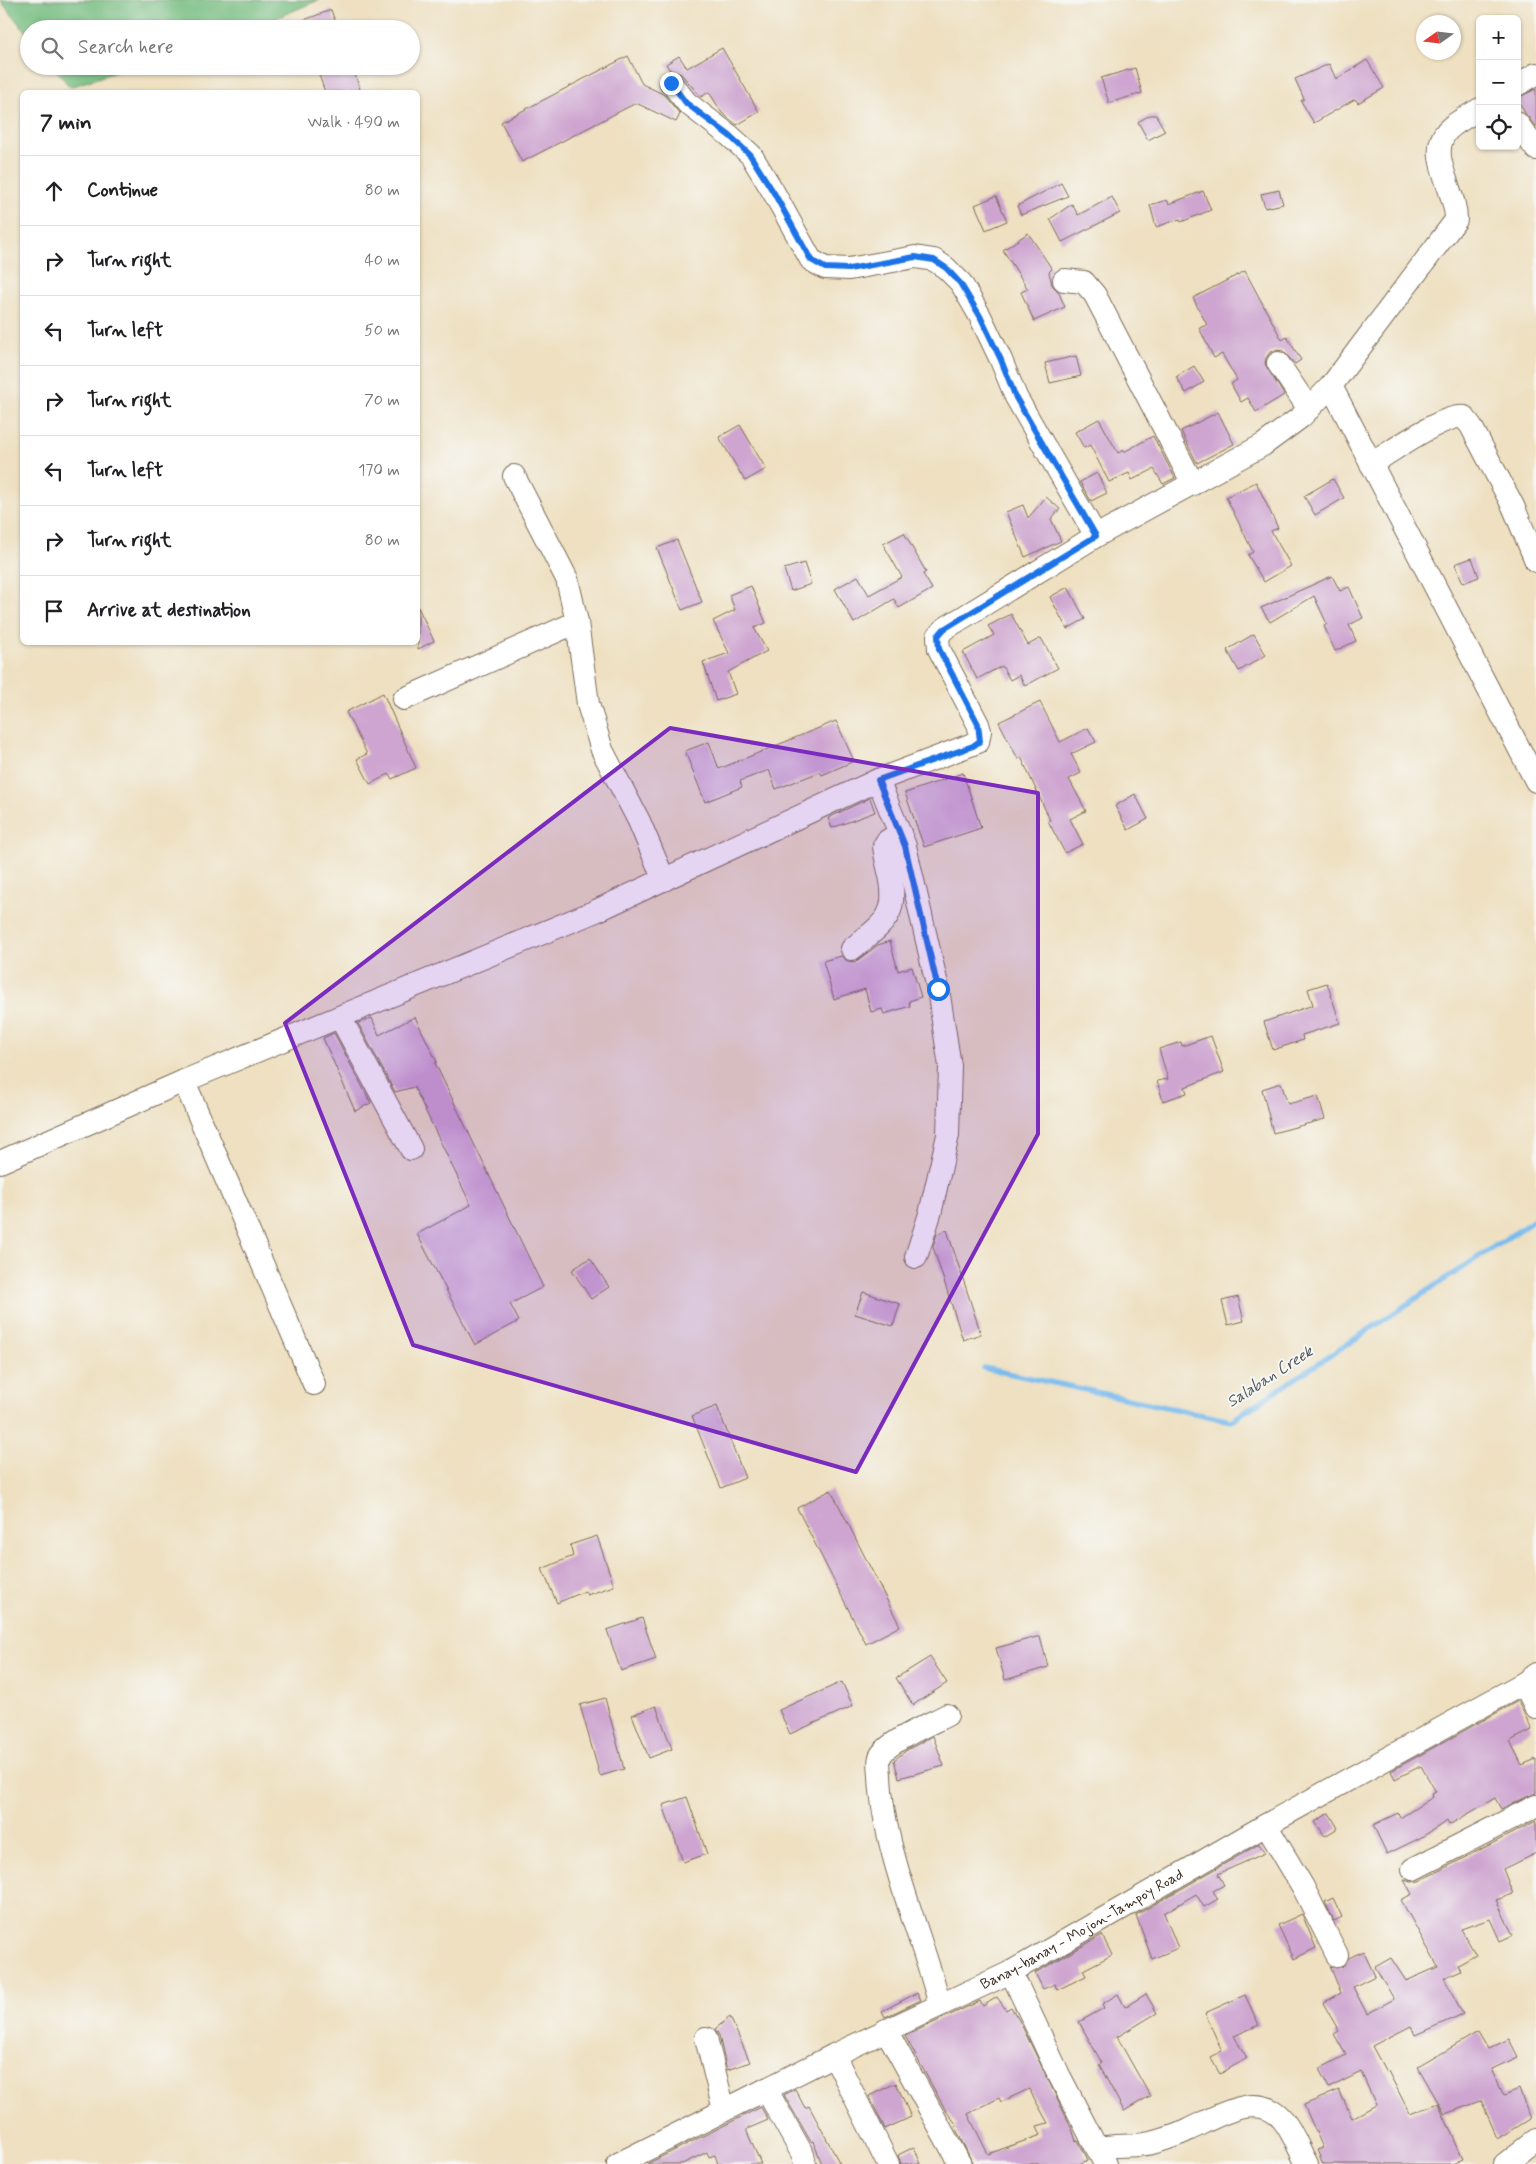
<!DOCTYPE html>
<html lang="en">
<head>
<meta charset="utf-8">
<style>
	:root { --surface:#fff; --page:#f2f2f2; --text:#202124; --muted:#757577; --line:#e0e0e0 }
	body { margin:0; font-family:Mynerve,sans-serif; background:var(--page); color:var(--text) }
	.controls { position:absolute; right:15px; top:15px; display:grid; overflow:hidden; border-radius:8px; box-shadow:0 1px 4px #0004 }
	.controls button { width:45px; height:45px; display:grid; place-items:center; padding:0; border:0; border-bottom:1px solid var(--line); background:var(--surface); color:var(--text); font:25px sans-serif }
	.compass { position:absolute; left:1416px; top:15px; width:45px; height:45px; border-radius:50%; background:var(--surface); box-shadow:0 1px 4px #0004; rotate:256deg }
	.stop { position:absolute; width:15px; height:15px; margin:-11px; border:4px solid #1a73e8; border-radius:50%; background:#fff }
	.stop.end { background:#1a73e8; border-color:#fff; box-shadow:0 1px 5px #0008 }
	.list { margin:0; padding:0; list-style:none }
	h2 { display:flex; justify-content:space-between; align-items:center; height:65px; margin:0; padding:0 20px; font-size:21px }
	h2 small { font-size:16px; font-weight:400; color:var(--muted) }
	.list li { display:grid; grid-template-columns:32px 1fr auto; gap:15px; align-items:center; box-sizing:border-box; height:70px; padding:0 20px; border-top:1px solid var(--line) }
	.list b { display:block; font-size:19px; white-space:nowrap }
	.list em { font-size:16px; font-style:normal; color:var(--muted) }
	.icon { flex:none; width:28px; height:28px; fill:none; stroke:currentColor; stroke-width:2; stroke-linecap:round; stroke-linejoin:round }
	.map { position:relative; flex:none; width:1536px; height:2164px; overflow:hidden }
	.search { position:absolute; background:var(--surface); box-shadow:0 1px 4px #0004; left:20px; top:20px; width:400px; height:55px; display:flex; align-items:center; gap:12px; box-sizing:border-box; padding:0 18px; border-radius:28px; color:var(--muted); font-size:19px }
	.panel { position:absolute; background:var(--surface); box-shadow:0 1px 4px #0004; left:20px; top:90px; width:400px; height:555px; border-radius:8px }
	.map>svg:first-child { display:block }
	.forest { fill:#78be83; stroke:#5a7450 }
	.lines { fill:none; stroke-linecap:round; stroke-linejoin:round }
	.stream { stroke:#79bbee; stroke-width:5.5 }
	.building { fill:#cea5d0; fill-rule:evenodd }
	.minor-casing { stroke:#7a6a57; stroke-width:24 }
	.minor { stroke:#fff; stroke-width:22 }
	.route { stroke:#1a73e8; stroke-width:6 }
	.marked { fill:#7b2cbf; fill-opacity:0.2; stroke:#7b2cbf; stroke-width:4; stroke-linejoin:round }
	.labels { text-anchor:middle; dominant-baseline:central; stroke-width:4; stroke-linejoin:round; paint-order:stroke }
	.street-label { font-size:15px; fill:#3b2a1e; stroke:#f6f6f2 }
	.water-label { font-size:16px; font-style:italic; fill:#4e565c; stroke:#f6f6f2 }
</style>
</head>
<body>
<div class="map">
<svg width="1536" height="2164" viewBox="0 0 1536 2164">
	<rect width="100%" height="100%" fill="#f6f6f2"/>
	<filter id="ink" filterUnits="userSpaceOnUse"><feTurbulence type="fractalNoise" baseFrequency=".02" numOctaves="2"/><feDisplacementMap in="SourceGraphic" scale="10" xChannelSelector="R" yChannelSelector="G"/><feConvolveMatrix kernelMatrix="1 2 1 2 8 2 1 2 1" color-interpolation-filters="sRGB"/></filter>
	<filter id="wash" filterUnits="userSpaceOnUse"><feTurbulence type="fractalNoise" baseFrequency=".0096" numOctaves="4" result="noise"/><feDisplacementMap in="SourceGraphic" scale="20" xChannelSelector="R" yChannelSelector="G"/><feGaussianBlur stdDeviation="1.12" result="paint"/><feColorMatrix in="noise" values="0 0 0 0 0 0 0 0 0 0 0 0 0 0 0 0 0 1.4 0 .05"/><feComposite in="paint" operator="in"/></filter>
	<g filter="url(#wash)">
		<rect width="100%" height="100%" fill="#eee0c1"/>
		<!-- forest -->
		<g class="forest">
			<polygon points="0,0 319,0 250,29 29,29 29,36"/>
			<polygon points="53,66 134,66 70,87"/>
		</g>
		<g class="lines">
			<!-- stream -->
			<polyline class="stream" points="984,1368 1231,1421 1536,1219"/>
		</g>
		<g id="blocks">
			<!-- building -->
			<g class="building">
				<polygon points="331,10 338,29 286,29 285,27"/>
				<polygon points="722,48 759,112 737,125 722,113 709,92 701,97 681,74 670,70 666,64 679,56 687,68"/>
				<polygon points="628,56 642,84 663,94 680,114 676,122 636,103 522,162 501,122"/>
				<polygon points="1367,60 1384,88 1358,103 1355,99 1314,123 1301,101 1304,99 1295,79 1329,64 1336,79"/>
				<polygon points="316,66 352,66 361,92 325,92"/>
				<polygon points="1135,68 1142,93 1109,103 1101,78"/>
				<polygon points="1536,89 1536,127 1525,113 1517,98"/>
				<polygon points="1150,115 1156,115 1165,131 1148,140 1138,122"/>
				<polygon points="1061,183 1068,196 1021,215 1017,206"/>
				<polygon points="1279,190 1283,204 1265,208 1261,194"/>
				<polygon points="1203,191 1211,210 1181,222 1180,219 1156,227 1150,205 1167,200 1169,204"/>
				<polygon points="996,196 1007,221 986,230 975,205"/>
				<polygon points="1112,197 1120,213 1062,242 1050,219 1072,204 1078,215"/>
				<polygon points="1028,233 1052,269 1049,272 1052,285 1058,291 1065,307 1034,321 1021,292 1028,289 1003,250"/>
				<polygon points="1245,271 1282,340 1287,337 1301,360 1295,364 1283,351 1277,350 1270,352 1266,358 1265,364 1284,395 1256,412 1248,398 1241,402 1231,384 1237,380 1222,354 1214,358 1199,328 1207,325 1193,298"/>
				<polygon points="1076,356 1081,376 1050,383 1045,363"/>
				<polygon points="1194,366 1204,382 1186,393 1176,377"/>
				<polygon points="1218,412 1234,444 1197,463 1181,431"/>
				<polygon points="1099,419 1118,453 1124,450 1124,452 1153,436 1175,478 1163,484 1154,469 1132,480 1129,473 1109,482 1090,445 1084,448 1075,432"/>
				<polygon points="740,425 766,469 745,481 719,437"/>
				<polygon points="1097,473 1107,493 1091,501 1080,482"/>
				<polygon points="1333,479 1344,498 1315,515 1304,496"/>
				<polygon points="1256,482 1278,528 1271,531 1291,566 1264,582 1248,555 1253,552 1226,497"/>
				<polygon points="1046,497 1060,509 1051,519 1061,541 1025,557 1006,512 1023,505 1028,518"/>
				<polygon points="904,533 926,572 923,574 932,589 899,608 894,599 854,623 835,589 858,576 869,595 902,577 883,544"/>
				<polygon points="677,540 702,602 682,610 657,548"/>
				<polygon points="1472,558 1479,577 1463,583 1455,564"/>
				<polygon points="804,563 811,584 791,591 784,569"/>
				<polygon points="1332,576 1340,591 1349,587 1363,618 1349,625 1356,641 1335,651 1324,626 1327,624 1314,596 1270,622 1261,608"/>
				<polygon points="751,586 766,623 754,628 767,651 728,672 736,694 716,701 703,662 729,653 713,621 735,610 729,595"/>
				<polygon points="1068,587 1085,619 1067,629 1050,597"/>
				<polygon points="418,607 434,641 418,649"/>
				<polygon points="1011,614 1028,645 1041,638 1058,668 1025,686 1019,675 1010,680 1002,666 977,679 963,652 994,635 988,626"/>
				<polygon points="1254,634 1266,655 1239,671 1227,650"/>
				<polygon points="383,693 416,768 392,779 389,774 370,784 357,759 367,754 346,712"/>
				<polygon points="1040,702 1060,742 1088,728 1096,742 1071,754 1081,773 1069,779 1086,811 1070,819 1083,844 1065,853 1048,821 1050,820 1021,757 1018,759 999,722"/>
				<polygon points="836,721 854,761 822,775 820,772 776,789 769,770 740,781 742,787 705,802 685,751 709,742 719,769"/>
				<polygon points="963,773 981,828 924,847 905,793"/>
				<polygon points="1135,794 1148,819 1128,830 1115,806"/>
				<polygon points="870,798 875,812 832,828 828,818"/>
				<polygon points="890,941 898,971 912,967 921,997 909,1001 910,1006 884,1014 882,1009 871,1012 865,989 834,999 823,961 841,956 847,961 855,962 878,945"/>
				<polygon points="1327,983 1340,1023 1302,1035 1303,1040 1273,1050 1264,1022 1313,1005 1308,989"/>
				<polygon points="415,1017 437,1062 435,1063 543,1287 510,1304 519,1321 475,1345 417,1234 471,1205 414,1087 395,1092 358,1023 372,1018 379,1035"/>
				<polygon points="334,1033 371,1103 355,1111 323,1038"/>
				<polygon points="1211,1036 1224,1072 1185,1087 1187,1093 1163,1101 1157,1081 1168,1079 1159,1049 1181,1042 1182,1046"/>
				<polygon points="1281,1083 1288,1104 1318,1096 1325,1119 1273,1133 1262,1089"/>
				<polygon points="947,1230 981,1334 963,1340 933,1247 937,1234"/>
				<polygon points="590,1258 609,1287 591,1299 572,1270"/>
				<polygon points="863,1292 900,1304 893,1326 855,1314"/>
				<polygon points="1238,1297 1244,1321 1228,1325 1222,1301"/>
				<polygon points="717,1406 745,1478 721,1488 692,1416"/>
				<polygon points="831,1490 900,1626 866,1644 797,1508"/>
				<polygon points="597,1536 614,1586 587,1595 585,1591 557,1603 542,1569 573,1556 570,1545"/>
				<polygon points="642,1618 656,1659 621,1671 607,1630"/>
				<polygon points="1040,1636 1048,1667 1005,1680 996,1648"/>
				<polygon points="930,1657 947,1683 913,1705 896,1678"/>
				<polygon points="842,1682 853,1706 790,1734 779,1710"/>
				<polygon points="605,1698 624,1769 600,1776 580,1705"/>
				<polygon points="1518,1701 1532,1730 1510,1741 1522,1765 1536,1759 1536,1793 1501,1809 1495,1798 1449,1825 1447,1821 1420,1838 1387,1854 1373,1825 1398,1813 1400,1818 1433,1797 1432,1794 1436,1792 1421,1766 1395,1779 1391,1771"/>
				<polygon points="656,1706 672,1749 649,1758 632,1715"/>
				<polygon points="933,1736 944,1766 899,1778 894,1760 907,1750"/>
				<polygon points="687,1797 707,1854 683,1862 663,1805"/>
				<polygon points="1329,1813 1338,1828 1325,1836 1315,1822"/>
				<polygon points="1536,1821 1536,1853 1503,1869 1513,1894 1496,1900 1513,1935 1500,1941 1490,1919 1461,1929 1476,1955 1458,1965 1461,1970 1444,1978 1463,2014 1415,2035 1411,2026 1372,2046 1386,2072 1388,2071 1410,2114 1438,2103 1463,2159 1452,2164 1323,2164 1317,2150 1323,2148 1304,2105 1339,2090 1352,2118 1376,2105 1361,2072 1329,2088 1319,2069 1346,2055 1334,2034 1339,2031 1323,2003 1341,1993 1330,1966 1336,1968 1342,1967 1349,1958 1363,1951 1375,1976 1353,1987 1367,2014 1394,1999 1375,1967 1391,1958 1406,1981 1438,1967 1401,1900 1412,1894 1404,1880 1412,1882 1419,1881"/>
				<polygon points="1259,1844 1265,1853 1218,1874 1224,1885 1213,1891 1218,1899 1204,1907 1196,1894 1164,1913 1178,1948 1152,1959 1136,1915"/>
				<polygon points="1333,1898 1342,1917 1334,1921 1325,1902"/>
				<polygon points="1302,1914 1316,1948 1294,1959 1278,1925"/>
				<polygon points="1102,1935 1112,1955 1083,1970 1086,1976 1057,1990 1055,1984 1043,1989 1035,1973"/>
				<polygon points="917,1993 921,2000 885,2017 882,2011"/>
				<polygon points="1118,1994 1125,2007 1146,1994 1157,2013 1117,2037 1150,2096 1124,2111 1099,2065 1102,2063 1079,2022 1104,2008 1102,2004"/>
				<polygon points="1245,1995 1259,2025 1234,2036 1247,2058 1220,2074 1210,2057 1222,2051 1205,2013"/>
				<path d="M 997,1997 L 1006,2010 L 1011,2007 L 1020,2022 L 1072,2129 L 1076,2141 L 1078,2140 L 1088,2160 L 1079,2164 L 973,2164 L 955,2127 L 957,2125 L 946,2111 L 905,2036 L 980,2001 L 983,2006 ZM 1029,2089 L 1048,2123 L 1037,2126 L 1041,2135 L 988,2154 L 968,2114 L 999,2098 L 1001,2102 Z"/>
				<polygon points="730,2017 750,2062 727,2070 719,2035 715,2029"/>
				<polygon points="1478,2032 1488,2049 1509,2039 1518,2057 1492,2069 1504,2095 1519,2089 1530,2119 1498,2139 1481,2101 1445,2114 1418,2067"/>
				<polygon points="896,2083 911,2117 885,2129 869,2096"/>
				<polygon points="795,2089 805,2108 809,2106 840,2164 822,2164 813,2141 811,2142 784,2095"/>
				<polygon points="761,2107 768,2120 747,2129 747,2132 761,2164 718,2164 715,2155 709,2157 707,2152 682,2164 647,2164"/>
				<polygon points="914,2147 921,2164 901,2164 898,2155"/>
			</g>
		</g>
	</g>
	<g filter="url(#ink)">
		<use href="#blocks" fill-opacity="0" stroke="#7a6a57" stroke-width="1"/>
		<g class="lines">
			<!-- minor casing -->
			<g class="minor-casing">
				<g id="minor">
					<polyline points="671,83 687,103 730,136 751,155 774,193 811,260 825,268 849,269 915,257 934,260 946,268 961,283 980,316 1001,360 1016,397 1096,536"/>
					<polyline points="1517,85 1536,74"/>
					<polyline points="1517,123 1536,149"/>
					<polyline points="1064,280 1084,282 1095,295 1193,484"/>
					<polyline points="1278,363 1309,409"/>
					<polyline points="1331,386 1536,781"/>
					<path d="M 1371,464 C 1391,452 1443,414 1464,417 L 1471,426 L 1513,506 L 1536,561"/>
					<polyline points="514,476 567,579 577,622"/>
					<polyline points="404,699 577,622 588,704 602,750 639,821 664,880"/>
					<polyline points="878,780 905,846 938,989 950,1066 948,1135 930,1214 916,1257"/>
					<path d="M 852,949 C 879,926 898,919 891,881 C 889,869 885,858 884,846 L 887,841 L 900,833"/>
					<polyline points="340,1017 411,1149"/>
					<polyline points="184,1081 314,1384"/>
					<path d="M 0,1162 L 184,1081 L 596,911 L 878,780 L 978,742 L 980,731 L 978,724 L 939,649 L 938,636 L 944,629 L 1096,536 L 1263,445 L 1301,417 L 1331,386 L 1456,220 C 1457,192 1426,155 1447,131 C 1455,122 1470,115 1480,109"/>
					<polyline points="1524,1683 1536,1708"/>
					<polyline points="1266,1825 1303,1887 1337,1955"/>
					<polyline points="1413,1869 1536,1806"/>
					<polyline points="1011,1972 1059,2075 1105,2164"/>
					<path d="M 940,2005 C 921,1933 883,1850 880,1776 C 880,1771 878,1762 880,1757 C 886,1742 932,1723 947,1715"/>
					<polyline points="886,2030 960,2164"/>
					<polyline points="706,2038 724,2110"/>
					<polyline points="834,2055 888,2164"/>
					<polyline points="766,2089 803,2155 805,2164"/>
					<path d="M 1098,2148 C 1118,2144 1138,2148 1159,2141 C 1168,2138 1179,2135 1188,2130 C 1214,2118 1258,2089 1283,2120 C 1293,2132 1299,2150 1307,2164"/>
					<path id="s1" d="M 618,2164 L 834,2055 L 1011,1972 L 1266,1825 L 1524,1683 L 1536,1674"/>
					<polyline points="1505,2164 1536,2140"/>
				</g>
			</g>
			<!-- minor -->
			<use href="#minor" class="minor"/>
		</g>
	</g>
	<g class="lines" filter="url(#ink)">
		<!-- route -->
		<polyline class="route" points="671,83 686,103 730,136 750,155 774,193 811,260 825,268 849,269 915,257 934,260 946,268 960,283 980,316 1001,360 1016,398 1096,536 944,629 938,636 939,649 978,724 980,741 973,746 878,780 905,846 938,989"/>
	</g>
	<!-- marked area -->
	<path class="marked" d="M 670,728 L 1038,793 L 1038,1134 L 856,1472 L 413,1345 L 285,1023 Z"/>
	<g class="labels">
		<!-- street labels -->
		<g class="street-label">
			<text stroke="none"><textPath href="#s1" startOffset="520">Banay-banay - Mojon-Tampoy Road</textPath></text>
		</g>
		<!-- water labels -->
		<g class="water-label">
			<text transform="translate(1270 1377) rotate(-33)">Salaban Creek</text>
		</g>
	</g>
</svg>
<div class="controls">
<button>+</button>
<button>−</button>
<button><svg class="icon" aria-label="locate" viewBox="0 0 24 24"><circle cx="12" cy="12" r="6"/><path d="M12 2v4M12 18v4M2 12h4M18 12h4"/></svg></button>
</div>
<svg class="compass" viewBox="-18 -18 36 36"><path d="M0-13l5 13h-10z" fill="#e53935"/><path d="M0 13l5-13h-10z" fill="#757577"/></svg>
<div class="stop" style="left:938px;top:989px"></div>
<div class="stop end" style="left:671px;top:83px"></div>
<div class="search"><svg class="icon" aria-label="search" viewBox="0 0 24 24"><circle cx="10" cy="10" r="6"/><path d="M15 15l6 6"/></svg>Search here</div>
<section class="panel">
<h2>7 min<small>Walk · 490 m</small></h2>
<ul class="list">
<li><svg class="icon" aria-label="ahead" viewBox="0 0 24 24"><path d="M12 20V5M6 11l6-6 6 6"/></svg><div><b>Continue</b></div><em>80 m</em></li>
<li><svg class="icon" aria-label="right" viewBox="0 0 24 24"><path d="M7 20v-9h11M14 6l5 5-5 5"/></svg><div><b>Turn right</b></div><em>40 m</em></li>
<li><svg class="icon" aria-label="left" viewBox="0 0 24 24"><path d="M17 20v-9H6M10 6l-5 5 5 5"/></svg><div><b>Turn left</b></div><em>50 m</em></li>
<li><svg class="icon" aria-label="right" viewBox="0 0 24 24"><path d="M7 20v-9h11M14 6l5 5-5 5"/></svg><div><b>Turn right</b></div><em>70 m</em></li>
<li><svg class="icon" aria-label="left" viewBox="0 0 24 24"><path d="M17 20v-9H6M10 6l-5 5 5 5"/></svg><div><b>Turn left</b></div><em>170 m</em></li>
<li><svg class="icon" aria-label="right" viewBox="0 0 24 24"><path d="M7 20v-9h11M14 6l5 5-5 5"/></svg><div><b>Turn right</b></div><em>80 m</em></li>
<li><svg class="icon" aria-label="arrive" viewBox="0 0 24 24"><path d="M6 21V4h12l-3 4 3 4H6"/></svg><div><b>Arrive at destination</b></div></li>
</ul>
</section>
</div>
</body>
</html>
